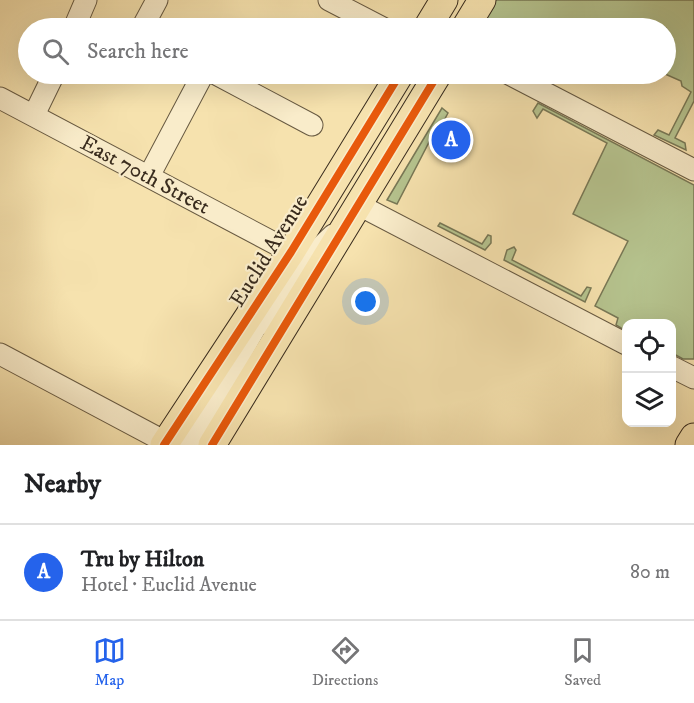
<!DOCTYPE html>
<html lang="en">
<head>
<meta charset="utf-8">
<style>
	:root { --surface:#fff; --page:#f6f6f6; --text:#202124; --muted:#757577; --line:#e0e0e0; --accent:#2563eb }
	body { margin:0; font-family:"IM FELL DW Pica",serif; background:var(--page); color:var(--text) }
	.controls { position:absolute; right:18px; bottom:18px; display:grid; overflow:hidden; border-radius:12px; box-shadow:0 6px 24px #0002 }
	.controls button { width:54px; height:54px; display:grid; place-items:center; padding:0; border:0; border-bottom:2px solid var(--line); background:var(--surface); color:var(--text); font:30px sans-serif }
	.you { position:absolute; left:366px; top:302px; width:21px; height:21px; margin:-15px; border:4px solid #fff; border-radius:50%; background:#1a73e8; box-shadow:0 0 0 9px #1a73e833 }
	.badge { display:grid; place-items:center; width:39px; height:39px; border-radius:50%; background:var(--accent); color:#fff; font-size:20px; font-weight:700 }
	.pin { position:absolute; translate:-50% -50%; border:3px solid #fff; box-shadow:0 2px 6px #0006 }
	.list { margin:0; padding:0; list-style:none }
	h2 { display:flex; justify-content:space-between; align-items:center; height:78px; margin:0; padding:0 24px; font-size:26px }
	h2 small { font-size:20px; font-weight:400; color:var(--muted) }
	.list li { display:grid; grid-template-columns:39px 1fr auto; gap:18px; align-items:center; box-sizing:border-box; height:96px; padding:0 24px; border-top:2px solid var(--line) }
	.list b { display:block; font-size:22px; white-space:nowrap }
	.list p { margin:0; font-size:20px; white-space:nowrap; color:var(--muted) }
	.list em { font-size:20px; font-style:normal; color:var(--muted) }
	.icon { flex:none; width:33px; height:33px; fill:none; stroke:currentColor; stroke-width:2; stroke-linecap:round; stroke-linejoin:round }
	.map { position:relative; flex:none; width:694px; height:445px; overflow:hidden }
	.search { position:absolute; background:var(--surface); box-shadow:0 6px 24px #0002; left:18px; right:18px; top:18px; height:66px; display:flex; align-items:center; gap:15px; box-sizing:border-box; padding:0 21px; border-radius:33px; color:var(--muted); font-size:22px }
	.sheet { height:174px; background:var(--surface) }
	nav { display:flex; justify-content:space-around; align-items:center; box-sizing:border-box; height:84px; border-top:2px solid var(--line); background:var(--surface); font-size:16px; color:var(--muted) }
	nav a { display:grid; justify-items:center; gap:3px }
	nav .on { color:var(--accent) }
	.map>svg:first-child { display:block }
	.green { fill:#b6c48f; stroke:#787856; stroke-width:1.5 }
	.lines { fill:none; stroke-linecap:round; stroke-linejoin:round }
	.minor-casing { stroke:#685a42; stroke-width:23 }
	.major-casing { stroke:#392c1e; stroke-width:29 }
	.minor { stroke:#f9ecca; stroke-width:21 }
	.major { stroke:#f6e2ae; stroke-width:27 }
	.cycleway-casing { stroke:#f9ecca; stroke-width:11 }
	.cycleway { stroke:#e8590c; stroke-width:8 }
	.labels { text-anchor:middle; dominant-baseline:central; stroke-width:4.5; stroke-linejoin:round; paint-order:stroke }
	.street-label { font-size:22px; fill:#392c1e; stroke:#f9ecca }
</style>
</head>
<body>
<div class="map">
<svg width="694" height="445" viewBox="0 0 694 445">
	<rect width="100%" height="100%" fill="#f6e2ae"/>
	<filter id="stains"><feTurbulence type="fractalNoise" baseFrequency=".00333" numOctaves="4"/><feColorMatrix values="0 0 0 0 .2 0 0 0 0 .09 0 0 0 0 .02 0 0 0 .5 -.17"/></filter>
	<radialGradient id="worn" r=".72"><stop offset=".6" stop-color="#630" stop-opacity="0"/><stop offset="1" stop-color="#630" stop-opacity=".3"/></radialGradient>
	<!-- green -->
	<g class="green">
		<polygon points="495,0 694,0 694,101 675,138 685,143 686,150 654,135 658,130 669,135 691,92 682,86 681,81 665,74 666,28 478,28"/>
		<polygon points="538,103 694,185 694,359 683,359 672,353 672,324 626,324 626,331 616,325 618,318 595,306 628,241 573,214 607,143 543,109 537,118 533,111"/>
		<polygon points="442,108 448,113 442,124 439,123 397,204 387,200"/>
		<polygon points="440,223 482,244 488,235 491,236 491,243 485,250 438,226"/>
		<polygon points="514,247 516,250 512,260 581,296 587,287 591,288 585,302 504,260 507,250"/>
	</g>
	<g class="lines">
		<!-- minor casing -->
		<g class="minor-casing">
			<g id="minor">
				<polyline points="329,0 383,28"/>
				<polyline points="74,28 86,0"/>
				<polyline points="142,28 157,0"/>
				<polyline points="216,74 312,125"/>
				<polyline points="509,74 694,170"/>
				<polyline points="0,98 291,252"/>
				<polyline points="34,115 54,74"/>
				<polyline points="149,176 203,74"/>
				<polyline points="357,204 626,344"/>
				<polyline points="264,323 309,258 333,235"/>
				<polyline points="0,354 171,445"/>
				<polyline points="672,367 694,378"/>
				<polyline points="189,445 267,307"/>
			</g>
		</g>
		<!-- major casing -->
		<g class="major-casing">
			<g id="major">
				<polyline points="427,28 444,0"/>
				<polyline points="465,28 482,0"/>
				<polyline points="164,445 291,252 400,74"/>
				<polyline points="212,445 438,74"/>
				<polyline points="689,445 694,437"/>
			</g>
		</g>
		<!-- minor -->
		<use href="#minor" class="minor"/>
		<!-- major -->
		<use href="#major" class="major"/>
		<!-- cycleway casing -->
		<g class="cycleway-casing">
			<g id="cycleway">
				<polyline points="164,445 291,252 400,74"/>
				<polyline points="212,445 438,74"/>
			</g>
		</g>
		<!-- cycleway -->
		<use href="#cycleway" class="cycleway"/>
	</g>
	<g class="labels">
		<!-- street labels -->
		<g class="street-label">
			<text transform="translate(145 175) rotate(28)">East 70th Street</text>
			<text transform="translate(269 251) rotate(-58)">Euclid Avenue</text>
		</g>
	</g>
	<rect width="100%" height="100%" filter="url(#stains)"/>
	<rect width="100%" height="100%" fill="url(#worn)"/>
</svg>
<div class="controls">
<button><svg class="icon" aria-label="locate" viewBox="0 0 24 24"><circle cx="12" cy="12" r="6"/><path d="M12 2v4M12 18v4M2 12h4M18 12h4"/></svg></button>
<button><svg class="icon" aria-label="layers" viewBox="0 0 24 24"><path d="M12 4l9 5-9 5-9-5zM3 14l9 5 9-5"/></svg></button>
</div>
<div class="you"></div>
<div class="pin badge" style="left:451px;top:140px">A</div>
<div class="search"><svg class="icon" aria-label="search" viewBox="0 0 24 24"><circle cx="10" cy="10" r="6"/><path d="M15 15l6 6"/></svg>Search here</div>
</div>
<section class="sheet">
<h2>Nearby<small></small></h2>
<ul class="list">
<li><span class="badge">A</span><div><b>Tru by Hilton</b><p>Hotel · Euclid Avenue</p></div><em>80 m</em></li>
</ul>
</section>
<nav>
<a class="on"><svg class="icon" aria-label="map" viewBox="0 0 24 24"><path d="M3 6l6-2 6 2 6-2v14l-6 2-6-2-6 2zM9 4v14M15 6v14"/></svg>Map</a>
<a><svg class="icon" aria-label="directions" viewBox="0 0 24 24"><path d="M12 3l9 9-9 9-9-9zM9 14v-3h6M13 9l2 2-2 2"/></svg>Directions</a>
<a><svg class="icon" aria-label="saved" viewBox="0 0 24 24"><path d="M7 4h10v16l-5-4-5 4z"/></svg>Saved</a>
</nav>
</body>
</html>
